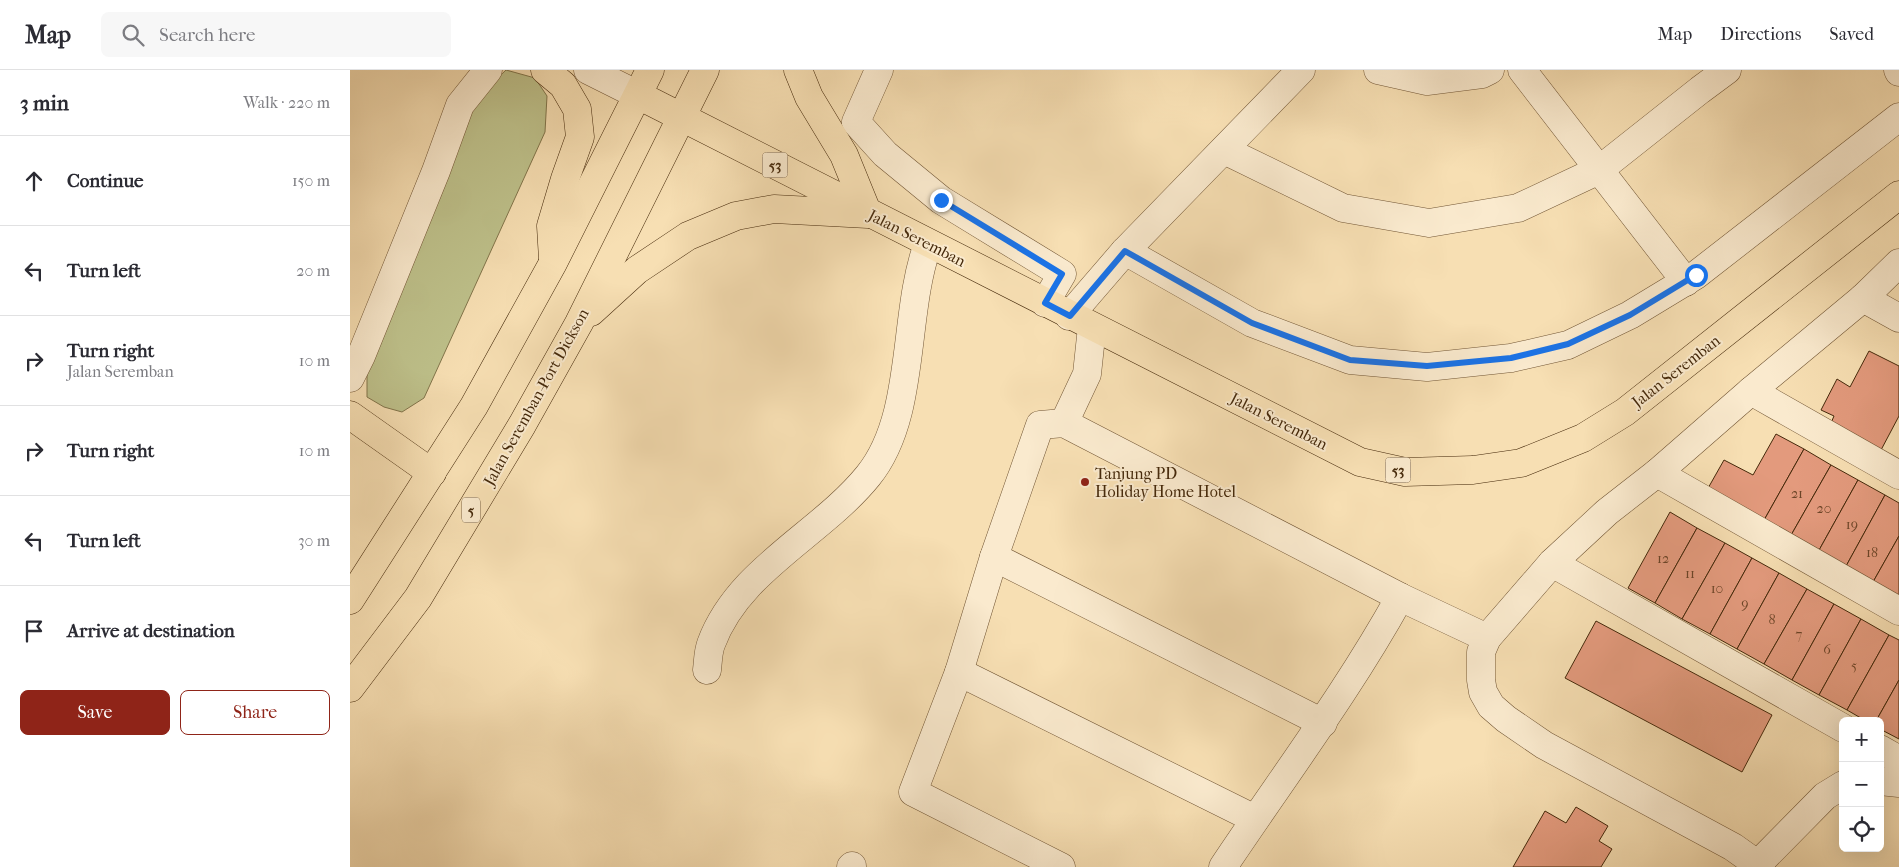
<!DOCTYPE html>
<html lang="en">
<head>
<meta charset="utf-8">
<style>
	:root { --surface:#fff; --page:#f7f7f7; --text:#2b2b33; --muted:#7c7c81; --line:#e1e1e2; --accent:#8f2418 }
	body { margin:0; font-family:"IM FELL French Canon",serif; background:var(--page); color:var(--text) }
	.controls { position:absolute; right:15px; bottom:15px; display:grid; overflow:hidden; border-radius:8px; box-shadow:0 5px 20px #0002 }
	.controls button { width:45px; height:45px; display:grid; place-items:center; padding:0; border:0; border-bottom:1px solid var(--line); background:var(--surface); color:var(--text); font:25px sans-serif }
	.stop { position:absolute; width:15px; height:15px; margin:-11px; border:4px solid #1a73e8; border-radius:50%; background:#fff }
	.stop.end { background:#1a73e8; border-color:#fff; box-shadow:0 1px 5px #0008 }
	.list { margin:0; padding:0; list-style:none }
	h2 { display:flex; justify-content:space-between; align-items:center; height:65px; margin:0; padding:0 20px; font-size:21px }
	h2 small { font-size:16px; font-weight:400; color:var(--muted) }
	.list li { display:grid; grid-template-columns:32px 1fr auto; gap:15px; align-items:center; box-sizing:border-box; height:90px; padding:0 20px; border-top:1px solid var(--line) }
	.list b { display:block; font-size:19px; white-space:nowrap }
	.list p { margin:0; font-size:16px; white-space:nowrap; color:var(--muted) }
	.list em { font-size:16px; font-style:normal; color:var(--muted) }
	.actions { display:flex; gap:10px; padding:15px 20px }
	.actions a { flex:1; padding:11px 0; border:1px solid var(--accent); border-radius:8px; text-align:center; font-size:18px; color:var(--accent) }
	.actions .main { background:var(--accent); color:#fff }
	.icon { flex:none; width:28px; height:28px; fill:none; stroke:currentColor; stroke-width:2; stroke-linecap:round; stroke-linejoin:round }
	.map { position:relative; flex:none; width:1549px; height:797px; overflow:hidden }
	header { display:flex; align-items:center; gap:30px; box-sizing:border-box; height:70px; padding:0 25px; background:var(--surface); border-bottom:1px solid var(--line) }
	header strong { font-size:24px }
	nav { display:flex; gap:28px; margin-inline-start:auto; font-size:18px }
	.search { width:350px; height:45px; background:var(--page); display:flex; align-items:center; gap:12px; box-sizing:border-box; padding:0 18px; border-radius:8px; color:var(--muted); font-size:19px }
	main { display:flex }
	aside { flex:1; background:var(--surface) }
	.map>svg:first-child { display:block }
	.green { fill:#bec18b; stroke:#82754b }
	.building { fill:#e39a7d; stroke:#45290b }
	.lines { fill:none; stroke-linecap:round; stroke-linejoin:round }
	.minor-casing { stroke:#725635; stroke-width:29 }
	.major-casing { stroke:#45290b; stroke-width:29 }
	.highway-casing { stroke:#45290b; stroke-width:29 }
	.minor { stroke:#faeace; stroke-width:28 }
	.major { stroke:#f7dfb3; stroke-width:28 }
	.highway { stroke:#f7dfb3; stroke-width:28 }
	.route { stroke:#1a73e8; stroke-width:6 }
	.poi-dot { fill:#8f2418; stroke:#faeace; stroke-width:2 }
	.labels { text-anchor:middle; dominant-baseline:central; stroke-width:4; stroke-linejoin:round; paint-order:stroke }
	.number-label { font-size:14px; fill:#6c4528 }
	.shield { fill:#faeace; stroke:#7b6346; stroke-width:1 }
	.shield-label { font-size:15px; font-weight:bold; fill:#45290b }
	.street-label { font-size:16px; fill:#45290b; stroke:#faeace }
	.poi-label { font-size:16px; fill:#45290b; stroke:#faeace; text-anchor:start }
</style>
</head>
<body>
<header>
<strong>Map</strong>
<div class="search"><svg class="icon" aria-label="search" viewBox="0 0 24 24"><circle cx="10" cy="10" r="6"/><path d="M15 15l6 6"/></svg>Search here</div>
<nav><a>Map</a><a>Directions</a><a>Saved</a></nav>
</header>
<main>
<aside>
<h2>3 min<small>Walk · 220 m</small></h2>
<ul class="list">
<li><svg class="icon" aria-label="ahead" viewBox="0 0 24 24"><path d="M12 20V5M6 11l6-6 6 6"/></svg><div><b>Continue</b></div><em>150 m</em></li>
<li><svg class="icon" aria-label="left" viewBox="0 0 24 24"><path d="M17 20v-9H6M10 6l-5 5 5 5"/></svg><div><b>Turn left</b></div><em>20 m</em></li>
<li><svg class="icon" aria-label="right" viewBox="0 0 24 24"><path d="M7 20v-9h11M14 6l5 5-5 5"/></svg><div><b>Turn right</b><p>Jalan Seremban</p></div><em>10 m</em></li>
<li><svg class="icon" aria-label="right" viewBox="0 0 24 24"><path d="M7 20v-9h11M14 6l5 5-5 5"/></svg><div><b>Turn right</b></div><em>10 m</em></li>
<li><svg class="icon" aria-label="left" viewBox="0 0 24 24"><path d="M17 20v-9H6M10 6l-5 5 5 5"/></svg><div><b>Turn left</b></div><em>30 m</em></li>
<li><svg class="icon" aria-label="arrive" viewBox="0 0 24 24"><path d="M6 21V4h12l-3 4 3 4H6"/></svg><div><b>Arrive at destination</b></div></li>
</ul>
<div class="actions"><a class="main">Save</a><a>Share</a></div>
</aside>
<div class="map">
<svg width="1549" height="797" viewBox="0 0 1549 797">
	<rect width="100%" height="100%" fill="#f7dfb3"/>
	<filter id="stains"><feTurbulence type="fractalNoise" baseFrequency=".004" numOctaves="4"/><feColorMatrix values="0 0 0 0 .2 0 0 0 0 .09 0 0 0 0 .02 0 0 0 .5 -.17"/></filter>
	<radialGradient id="worn" r=".72"><stop offset=".6" stop-color="#630" stop-opacity="0"/><stop offset="1" stop-color="#630" stop-opacity=".3"/></radialGradient>
	<!-- green -->
	<polygon class="green" points="156,0 185,8 197,26 195,62 74,328 52,342 34,337 17,327 17,295 127,28"/>
	<!-- building -->
	<g class="building">
		<polygon points="1519,281 1549,296 1549,346 1531,380 1481,353 1484,346 1471,340 1487,309 1500,317"/>
		<polygon points="1426,364 1454,379 1413,452 1357,420 1374,390 1403,405"/>
		<polygon points="1454,379 1481,395 1440,467 1413,452"/>
		<polygon points="1481,395 1508,410 1468,482 1440,467"/>
		<polygon points="1508,410 1535,425 1495,498 1468,482"/>
		<polygon points="1535,425 1549,433 1549,466 1523,512 1495,498"/>
		<polygon points="1320,442 1347,458 1305,533 1278,518"/>
		<polygon points="1347,458 1375,473 1332,549 1305,533"/>
		<polygon points="1549,466 1549,527 1523,512"/>
		<polygon points="1375,473 1402,488 1360,564 1332,549"/>
		<polygon points="1402,488 1429,503 1387,579 1360,564"/>
		<polygon points="1429,503 1457,519 1414,594 1387,579"/>
		<polygon points="1457,519 1484,534 1442,610 1414,594"/>
		<polygon points="1484,534 1511,549 1469,625 1442,610"/>
		<polygon points="1511,549 1539,565 1497,640 1469,625"/>
		<polygon points="1246,551 1422,645 1392,702 1215,608"/>
		<polygon points="1539,565 1549,570 1549,610 1526,651 1516,651 1497,640"/>
		<polygon points="1549,610 1549,669 1530,659 1530,651 1526,651"/>
		<polygon points="1226,737 1258,756 1249,771 1262,779 1251,797 1163,797 1195,741 1216,753"/>
	</g>
	<g class="lines">
		<!-- minor casing -->
		<g class="minor-casing">
			<g id="minor">
				<polyline points="238,0 288,25"/>
				<polyline points="529,0 506,52 535,84 591,130 712,204 695,233"/>
				<polyline points="1028,0 1077,11 1132,4 1140,0"/>
				<polyline points="1172,0 1336,212"/>
				<polyline points="1548,0 1549,2"/>
				<polyline points="874,80 993,138 1079,153 1168,138 1249,100 1350,20 1377,0"/>
				<polyline points="775,181 902,253 1000,290 1077,297 1161,288 1218,275 1280,245 1346,205 1549,47"/>
				<polyline points="1513,228 1549,248"/>
				<polyline points="719,246 775,181 951,0"/>
				<polyline points="0,308 11,286 86,101 110,35 138,0"/>
				<polyline points="1401,321 1549,405"/>
				<polyline points="714,353 737,304 742,257"/>
				<polyline points="1307,403 1549,541"/>
				<polyline points="644,487 973,653"/>
				<polyline points="1202,493 1493,658"/>
				<path d="M 357,600 C 358,592 358,582 361,574 C 388,500 470,465 518,406 C 567,346 552,245 578,174"/>
				<polyline points="609,602 905,749"/>
				<polyline points="1530,679 1549,690"/>
				<polyline points="1530,711 1549,713"/>
				<polyline points="1408,794 1475,726 1493,715"/>
				<polyline points="501,797 502,796"/>
				<polyline points="711,797 563,722 609,602 644,487 690,355 714,353 1050,527 1137,568"/>
				<path d="M 873,797 C 933,707 998,621 1050,527"/>
				<polyline points="1411,797 1383,777 1194,675 1156,649 1141,636 1133,622 1131,610 1131,582 1137,568 1202,493 1257,442 1307,403 1401,321 1513,228 1549,193"/>
			</g>
		</g>
		<!-- major casing -->
		<g class="major-casing">
			<polyline id="major" points="288,25 1010,392 1055,402 1123,400 1171,393 1233,368 1275,342 1549,125"/>
		</g>
		<!-- highway casing -->
		<g class="highway-casing">
			<g id="highway">
				<polyline points="195,0 213,15 227,39 230,67 215,109 201,156 203,189"/>
				<polyline points="241,242 287,200 338,166 386,146 424,139 518,144 494,85 459,27 448,0"/>
				<polyline points="0,345 82,403"/>
				<polyline points="0,530 124,336 203,193 300,0"/>
				<polyline points="0,618 68,528 172,355 229,253 355,0"/>
			</g>
		</g>
		<!-- minor -->
		<use href="#minor" class="minor"/>
		<!-- major -->
		<use href="#major" class="major"/>
		<!-- highway -->
		<use href="#highway" class="highway"/>
	</g>
	<g class="lines">
		<!-- route -->
		<polyline class="route" points="591,130 712,204 695,233 720,246 775,181 902,253 1000,290 1077,296 1161,288 1218,274 1280,245 1346,205"/>
	</g>
	<!-- markers -->
	<circle class="poi-dot" cx="735" cy="412" r="5"/>
	<g class="labels">
		<!-- number labels -->
		<g class="number-label">
			<text x="1447" y="423">21</text>
			<text x="1474" y="438">20</text>
			<text x="1502" y="454">19</text>
			<text x="1522" y="482">18</text>
			<text x="1313" y="488">12</text>
			<text x="1340" y="503">11</text>
			<text x="1367" y="518">10</text>
			<text x="1395" y="533">9</text>
			<text x="1422" y="549">8</text>
			<text x="1449" y="564">7</text>
			<text x="1477" y="579">6</text>
			<text x="1504" y="595">5</text>
		</g>
		<!-- shield labels -->
		<g class="shield">
			<rect x="412.5" y="82.5" width="25" height="25" rx="4"/>
			<rect x="1035.5" y="387.5" width="25" height="25" rx="4"/>
			<rect x="112" y="427.5" width="18" height="25" rx="4"/>
		</g>
		<g class="shield-label">
			<text x="425" y="95">53</text>
			<text x="1048" y="400">53</text>
			<text x="121" y="440">5</text>
		</g>
		<!-- street labels -->
		<g class="street-label">
			<text transform="translate(567 168) rotate(27)">Jalan Seremban</text>
			<text transform="translate(1326 301) rotate(-38)">Jalan Seremban</text>
			<text transform="translate(186 327) rotate(-61)">Jalan Seremban-Port Dickson</text>
			<text transform="translate(929 351) rotate(27)">Jalan Seremban</text>
		</g>
		<!-- poi labels -->
		<g class="poi-label">
			<text x="745" y="403">Tanjung PD<tspan x="745" dy="18">Holiday Home Hotel</tspan></text>
		</g>
	</g>
	<rect width="100%" height="100%" filter="url(#stains)"/>
	<rect width="100%" height="100%" fill="url(#worn)"/>
</svg>
<div class="controls">
<button>+</button>
<button>−</button>
<button><svg class="icon" aria-label="locate" viewBox="0 0 24 24"><circle cx="12" cy="12" r="6"/><path d="M12 2v4M12 18v4M2 12h4M18 12h4"/></svg></button>
</div>
<div class="stop" style="left:1346px;top:205px"></div>
<div class="stop end" style="left:591px;top:130px"></div>
</div>
</main>
</body>
</html>
